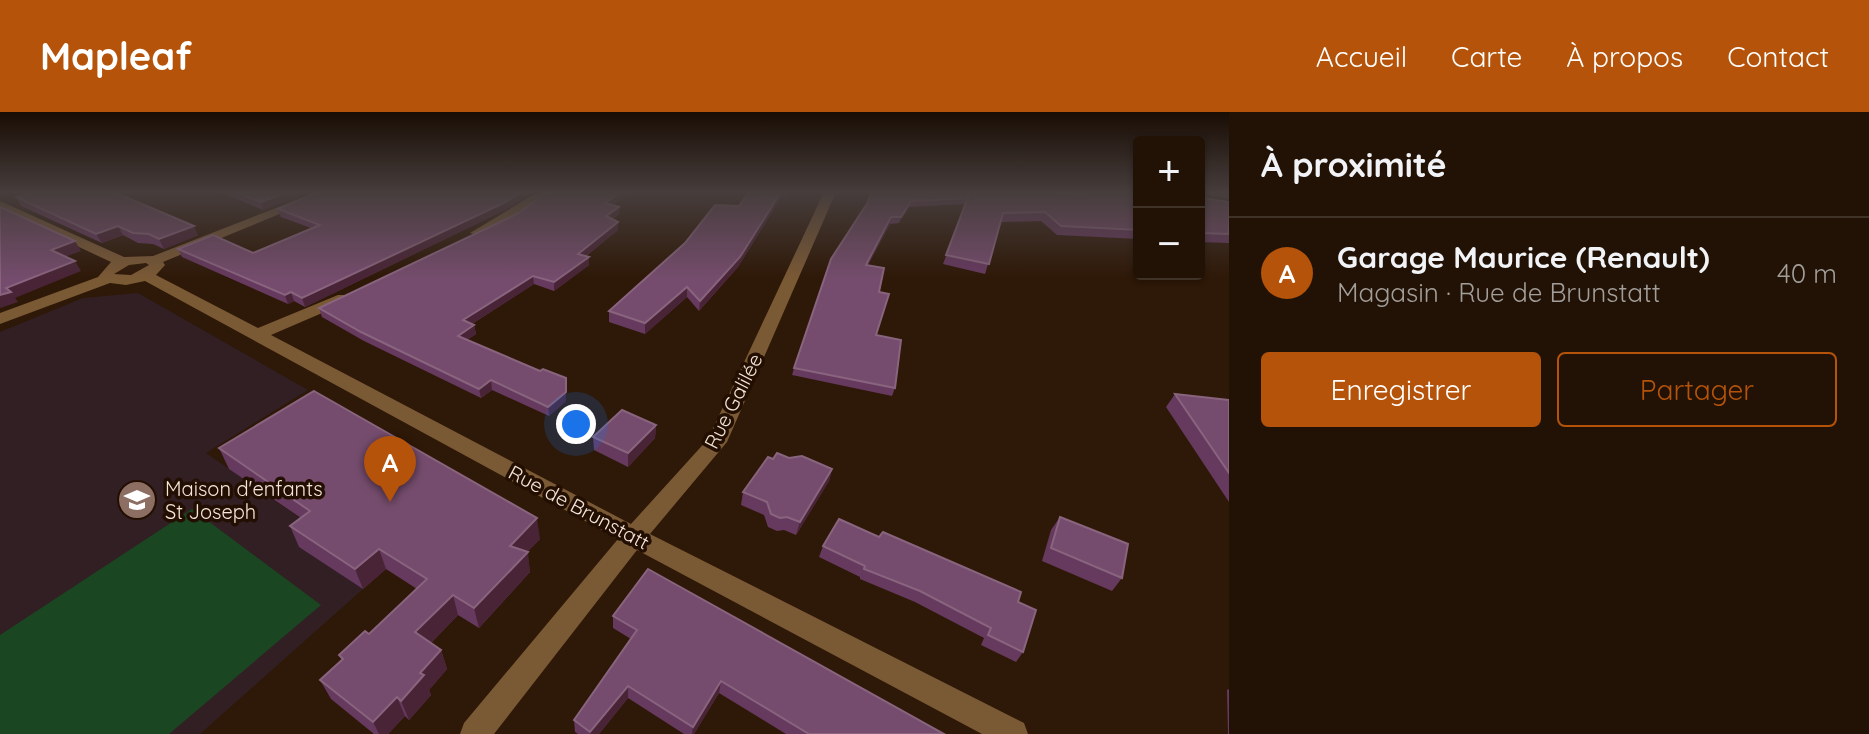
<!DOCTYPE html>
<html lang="fr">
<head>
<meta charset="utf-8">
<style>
	:root { --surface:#221205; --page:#2e2013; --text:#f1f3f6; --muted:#a29e9a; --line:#3f3227; --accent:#b45309 }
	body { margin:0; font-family:Quicksand,sans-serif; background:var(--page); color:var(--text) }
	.controls { position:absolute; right:24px; top:24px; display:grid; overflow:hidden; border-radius:8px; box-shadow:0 2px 6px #0004 }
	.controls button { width:72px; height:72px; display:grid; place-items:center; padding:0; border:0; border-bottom:2px solid var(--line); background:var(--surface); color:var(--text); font:40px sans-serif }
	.you { position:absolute; left:576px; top:312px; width:28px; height:28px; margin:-20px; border:6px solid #fff; border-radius:50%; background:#1a73e8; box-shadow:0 0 0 12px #1a73e833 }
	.badge { display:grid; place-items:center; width:52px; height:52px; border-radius:50%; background:var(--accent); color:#fff; font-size:26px; font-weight:700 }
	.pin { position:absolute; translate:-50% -66px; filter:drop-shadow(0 2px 4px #0008) }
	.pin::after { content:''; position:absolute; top:42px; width:28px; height:24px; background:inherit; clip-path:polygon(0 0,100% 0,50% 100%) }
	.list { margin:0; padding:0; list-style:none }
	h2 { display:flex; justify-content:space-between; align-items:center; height:104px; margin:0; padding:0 32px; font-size:34px }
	h2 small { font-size:26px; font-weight:400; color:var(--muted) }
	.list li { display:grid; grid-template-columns:52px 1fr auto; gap:24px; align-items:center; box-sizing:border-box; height:112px; padding:0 32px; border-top:2px solid var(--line) }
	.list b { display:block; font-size:30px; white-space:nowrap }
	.list p { margin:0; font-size:26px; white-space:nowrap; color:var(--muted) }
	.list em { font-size:26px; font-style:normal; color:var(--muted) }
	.actions { display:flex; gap:16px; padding:24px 32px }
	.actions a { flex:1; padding:18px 0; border:2px solid var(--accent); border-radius:8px; text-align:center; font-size:28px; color:var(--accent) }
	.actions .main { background:var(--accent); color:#fff }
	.map { position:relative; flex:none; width:1229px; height:622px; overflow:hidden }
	header { display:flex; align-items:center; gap:48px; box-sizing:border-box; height:112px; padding:0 40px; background:var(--accent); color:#fff }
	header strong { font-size:38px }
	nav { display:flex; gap:44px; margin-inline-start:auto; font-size:28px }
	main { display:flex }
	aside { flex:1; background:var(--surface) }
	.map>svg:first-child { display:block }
	.education { fill:#321f24 }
	.green { fill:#1b4622 }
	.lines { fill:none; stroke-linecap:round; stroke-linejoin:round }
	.minor { fill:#7a5935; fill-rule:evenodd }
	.wall { fill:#66395f }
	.shaded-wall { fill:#492436 }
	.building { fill:#754c6d; stroke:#89647e; stroke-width:2 }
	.labels { text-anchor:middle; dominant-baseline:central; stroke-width:7; stroke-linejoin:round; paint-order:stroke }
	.street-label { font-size:20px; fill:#f5e6db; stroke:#230f01 }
	.poi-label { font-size:20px; fill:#f5e6db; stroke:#230f01; text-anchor:start }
</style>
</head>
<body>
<header>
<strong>Mapleaf</strong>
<nav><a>Accueil</a><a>Carte</a><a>À propos</a><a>Contact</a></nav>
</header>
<main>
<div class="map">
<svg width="1229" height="622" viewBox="0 0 1229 622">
	<rect width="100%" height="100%" fill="#2e1807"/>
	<!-- education -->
	<polygon class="education" points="138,181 308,278 206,341 319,419 363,477 200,622 0,622 0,220 83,186"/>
	<!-- green -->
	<polygon class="green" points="192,397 321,493 169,622 0,622 0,523"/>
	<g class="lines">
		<!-- minor -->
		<g class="minor">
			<path d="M 317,80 L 333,80 L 163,150 L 165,153 L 156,163 L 258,216 L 338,183 L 350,183 L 350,189 L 271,223 L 631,412 L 708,327 L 824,80 L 836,80 L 727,330 L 650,422 L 1024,611 L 1028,622 L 982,622 L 637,438 L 494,622 L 460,622 L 464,611 L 618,427 L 145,169 L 126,173 L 110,171 L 0,212 L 0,201 L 98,165 L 111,150 L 0,98 L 0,89 L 124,145 L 153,144 ZM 146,151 L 149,153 L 131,163 L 114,162 L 129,153 Z"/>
			<polygon points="538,80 552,80 518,106 482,124 470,121"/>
		</g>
	</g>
	<!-- wall -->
	<g class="wall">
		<polygon points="220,80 310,80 263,98"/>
		<polygon points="749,80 792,80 788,86 780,87 738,155 699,199 687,185 645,222 609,210 609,199 739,94"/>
		<polygon points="970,80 1068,81 1066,80 1139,80 1139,127 1057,123 1041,109 1001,110 985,162 943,152"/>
		<polygon points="1199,80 1229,80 1229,87 1201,81 1202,86 1229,90 1229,131 1199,130"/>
		<polygon points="16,85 198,123 164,137 153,132 138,131 123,123 102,131 21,94"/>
		<polygon points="967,86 965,92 909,95 899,111 890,112 868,153 879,180 876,223 895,276 892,284 792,263 794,256 868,90"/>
		<polygon points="613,93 619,102 613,107 618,110 618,118 586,144 589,145 589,153 554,179 534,172 472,212 474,213 476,222 467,228 566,289 549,304 492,278 481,286 364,229 322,205 319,196 519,101"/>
		<polygon points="278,97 507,97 305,195 294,189 288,192 182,145 178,137 253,141 311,116 281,105"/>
		<polygon points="1175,282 1229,288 1229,390 1166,295"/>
		<polygon points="656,313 655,326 628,355 594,338 593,325"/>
		<polygon points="219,336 540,427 527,440 530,460 479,516 458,503 431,531 441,538 447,557 429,578 431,583 409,608 405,604 388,622 374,622 331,587 320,568 342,548 339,543 369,522 417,477 386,457 363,477 299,435 290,414 301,406 229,357"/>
		<polygon points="789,346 832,357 829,369 796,423 784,418 777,419 768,415 764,403 741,393 743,380 773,347"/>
		<polygon points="1060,405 1122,466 1112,479 1042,449 1051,418"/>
		<polygon points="823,434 1018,490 1023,540 1016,550 981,533 984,526 915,490 860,467 860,465 819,445"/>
		<polygon points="613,504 944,622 786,622 719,581 694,622 684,622 628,586 599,622 578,622 575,620 574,608 631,527 613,516"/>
		<polygon points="1229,577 1229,622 1228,622 1227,578"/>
	</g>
	<!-- shaded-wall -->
	<g class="shaded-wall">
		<polygon points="0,80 25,80 0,86"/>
		<polygon points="288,80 310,80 263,98 261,90"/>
		<polygon points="521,80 533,80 507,97 305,195 302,186"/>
		<polygon points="621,80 632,80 605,99 605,91"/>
		<polygon points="781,80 792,80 788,86 780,87 738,155 699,199 700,189"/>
		<polygon points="911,89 909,95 899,111 901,105"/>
		<polygon points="619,95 619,102 606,112 606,104"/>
		<polygon points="891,105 890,112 864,160 866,153"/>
		<polygon points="618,110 618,118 578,150 578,142"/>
		<polygon points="118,114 123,123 102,131 96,122"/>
		<polygon points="194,114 198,123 164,137 159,127"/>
		<polygon points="75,129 81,139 57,148 51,138"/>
		<polygon points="589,145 589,153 554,179 554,170"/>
		<polygon points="75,149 81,159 15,186 18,190 0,196 0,183 6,176"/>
		<polygon points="533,164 534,172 464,217 463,208"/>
		<polygon points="687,175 687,185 645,222 645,211"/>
		<polygon points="291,180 294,189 288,192 285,183"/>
		<polygon points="474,213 476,222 460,233 458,224"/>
		<polygon points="566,266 566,289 549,304 548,295"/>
		<polygon points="491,268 492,278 481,286 479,277"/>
		<polygon points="656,313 655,326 628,355 628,341"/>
		<polygon points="832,357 829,369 796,423 800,410"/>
		<polygon points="537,406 540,427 513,455 510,434"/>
		<polygon points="379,437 386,457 363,477 355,457"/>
		<polygon points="528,440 530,460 479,516 474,496"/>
		<polygon points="453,483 458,503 422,540 415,520"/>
		<polygon points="441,538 447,557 429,578 431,583 409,608 401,589 420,561"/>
		<polygon points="721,569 719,581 694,622 692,622 693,615"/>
		<polygon points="628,574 628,586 599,622 590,622 590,620"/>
		<polygon points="397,585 405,604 388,622 379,622 373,610"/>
	</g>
	<!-- building -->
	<g class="building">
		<polygon points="33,80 114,80 194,114 159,127 149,122 133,121 118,114 96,122 16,85"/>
		<polygon points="235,80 288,80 261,90"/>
		<polygon points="317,80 521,80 506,90 302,186 291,180 285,183 178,137 213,123 253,141 320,113 278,97"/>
		<polygon points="547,80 621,80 605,91 619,95 606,104 618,110 578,142 589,145 554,170 533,164 463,208 474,213 458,224 540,259 543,257 566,266 566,280 548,295 491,268 479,277 361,220 319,196 519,101"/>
		<polygon points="749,80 781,80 740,145 700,189 687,175 645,211 609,199 685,131 715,93 739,94"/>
		<polygon points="871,80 968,80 967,86 911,89 901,105 891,105 866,153 884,156 879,180 889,182 876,223 901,228 895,276 794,256 831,147 868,90"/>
		<polygon points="970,80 1058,80 1082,83 1078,80 1139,80 1139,118 1061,114 1045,100 1003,101 989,152 946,143"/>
		<polygon points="1199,80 1201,80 1202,86 1229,90 1229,122 1199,121"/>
		<polygon points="0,95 75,129 51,138 75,149 6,176 11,180 0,183"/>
		<polygon points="314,279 537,406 510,434 528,440 474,496 453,483 415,520 441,538 420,561 424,563 401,589 397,585 373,610 320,568 343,547 339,543 365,519 369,522 427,467 379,437 355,457 290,414 310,399 219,336"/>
		<polygon points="1175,282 1229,288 1229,361"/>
		<polygon points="622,298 656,313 628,341 593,325"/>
		<polygon points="777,341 789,346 802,344 832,357 800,410 787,405 780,406 771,402 767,390 743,380 768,345 773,347"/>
		<polygon points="1060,405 1128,432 1122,466 1051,436"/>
		<polygon points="839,407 879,425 883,420 1021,480 1018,490 1036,498 1023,540 988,523 991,516 920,479 864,457 865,454 823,434"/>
		<polygon points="648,457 944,622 809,622 721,569 693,615 628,574 590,620 574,608 637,518 613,504"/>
	</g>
	<!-- sky -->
	<linearGradient id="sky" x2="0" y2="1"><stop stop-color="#190d04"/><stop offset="0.48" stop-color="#463d3c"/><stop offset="1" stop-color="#463d3c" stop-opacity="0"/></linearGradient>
	<rect width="1229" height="167" fill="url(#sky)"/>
	<!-- icons -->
	<defs>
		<g id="school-disc" transform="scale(2)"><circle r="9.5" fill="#8d6e63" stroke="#230f01"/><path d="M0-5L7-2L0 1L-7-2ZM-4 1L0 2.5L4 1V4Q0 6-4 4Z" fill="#fff"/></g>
	</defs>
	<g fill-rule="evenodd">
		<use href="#school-disc" x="137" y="388"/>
	</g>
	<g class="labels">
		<!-- street labels -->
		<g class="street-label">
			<text transform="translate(733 289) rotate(-63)">Rue Galilée</text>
			<text transform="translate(579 395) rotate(28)">Rue de Brunstatt</text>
		</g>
		<!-- poi labels -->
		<g class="poi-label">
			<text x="165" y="376">Maison d'enfants<tspan x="165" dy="23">St Joseph</tspan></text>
		</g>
	</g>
</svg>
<div class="controls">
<button>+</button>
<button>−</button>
</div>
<div class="you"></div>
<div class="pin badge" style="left:390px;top:390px">A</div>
</div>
<aside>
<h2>À proximité<small></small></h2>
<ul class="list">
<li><span class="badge">A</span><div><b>Garage Maurice (Renault)</b><p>Magasin · Rue de Brunstatt</p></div><em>40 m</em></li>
</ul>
<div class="actions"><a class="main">Enregistrer</a><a>Partager</a></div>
</aside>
</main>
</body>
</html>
